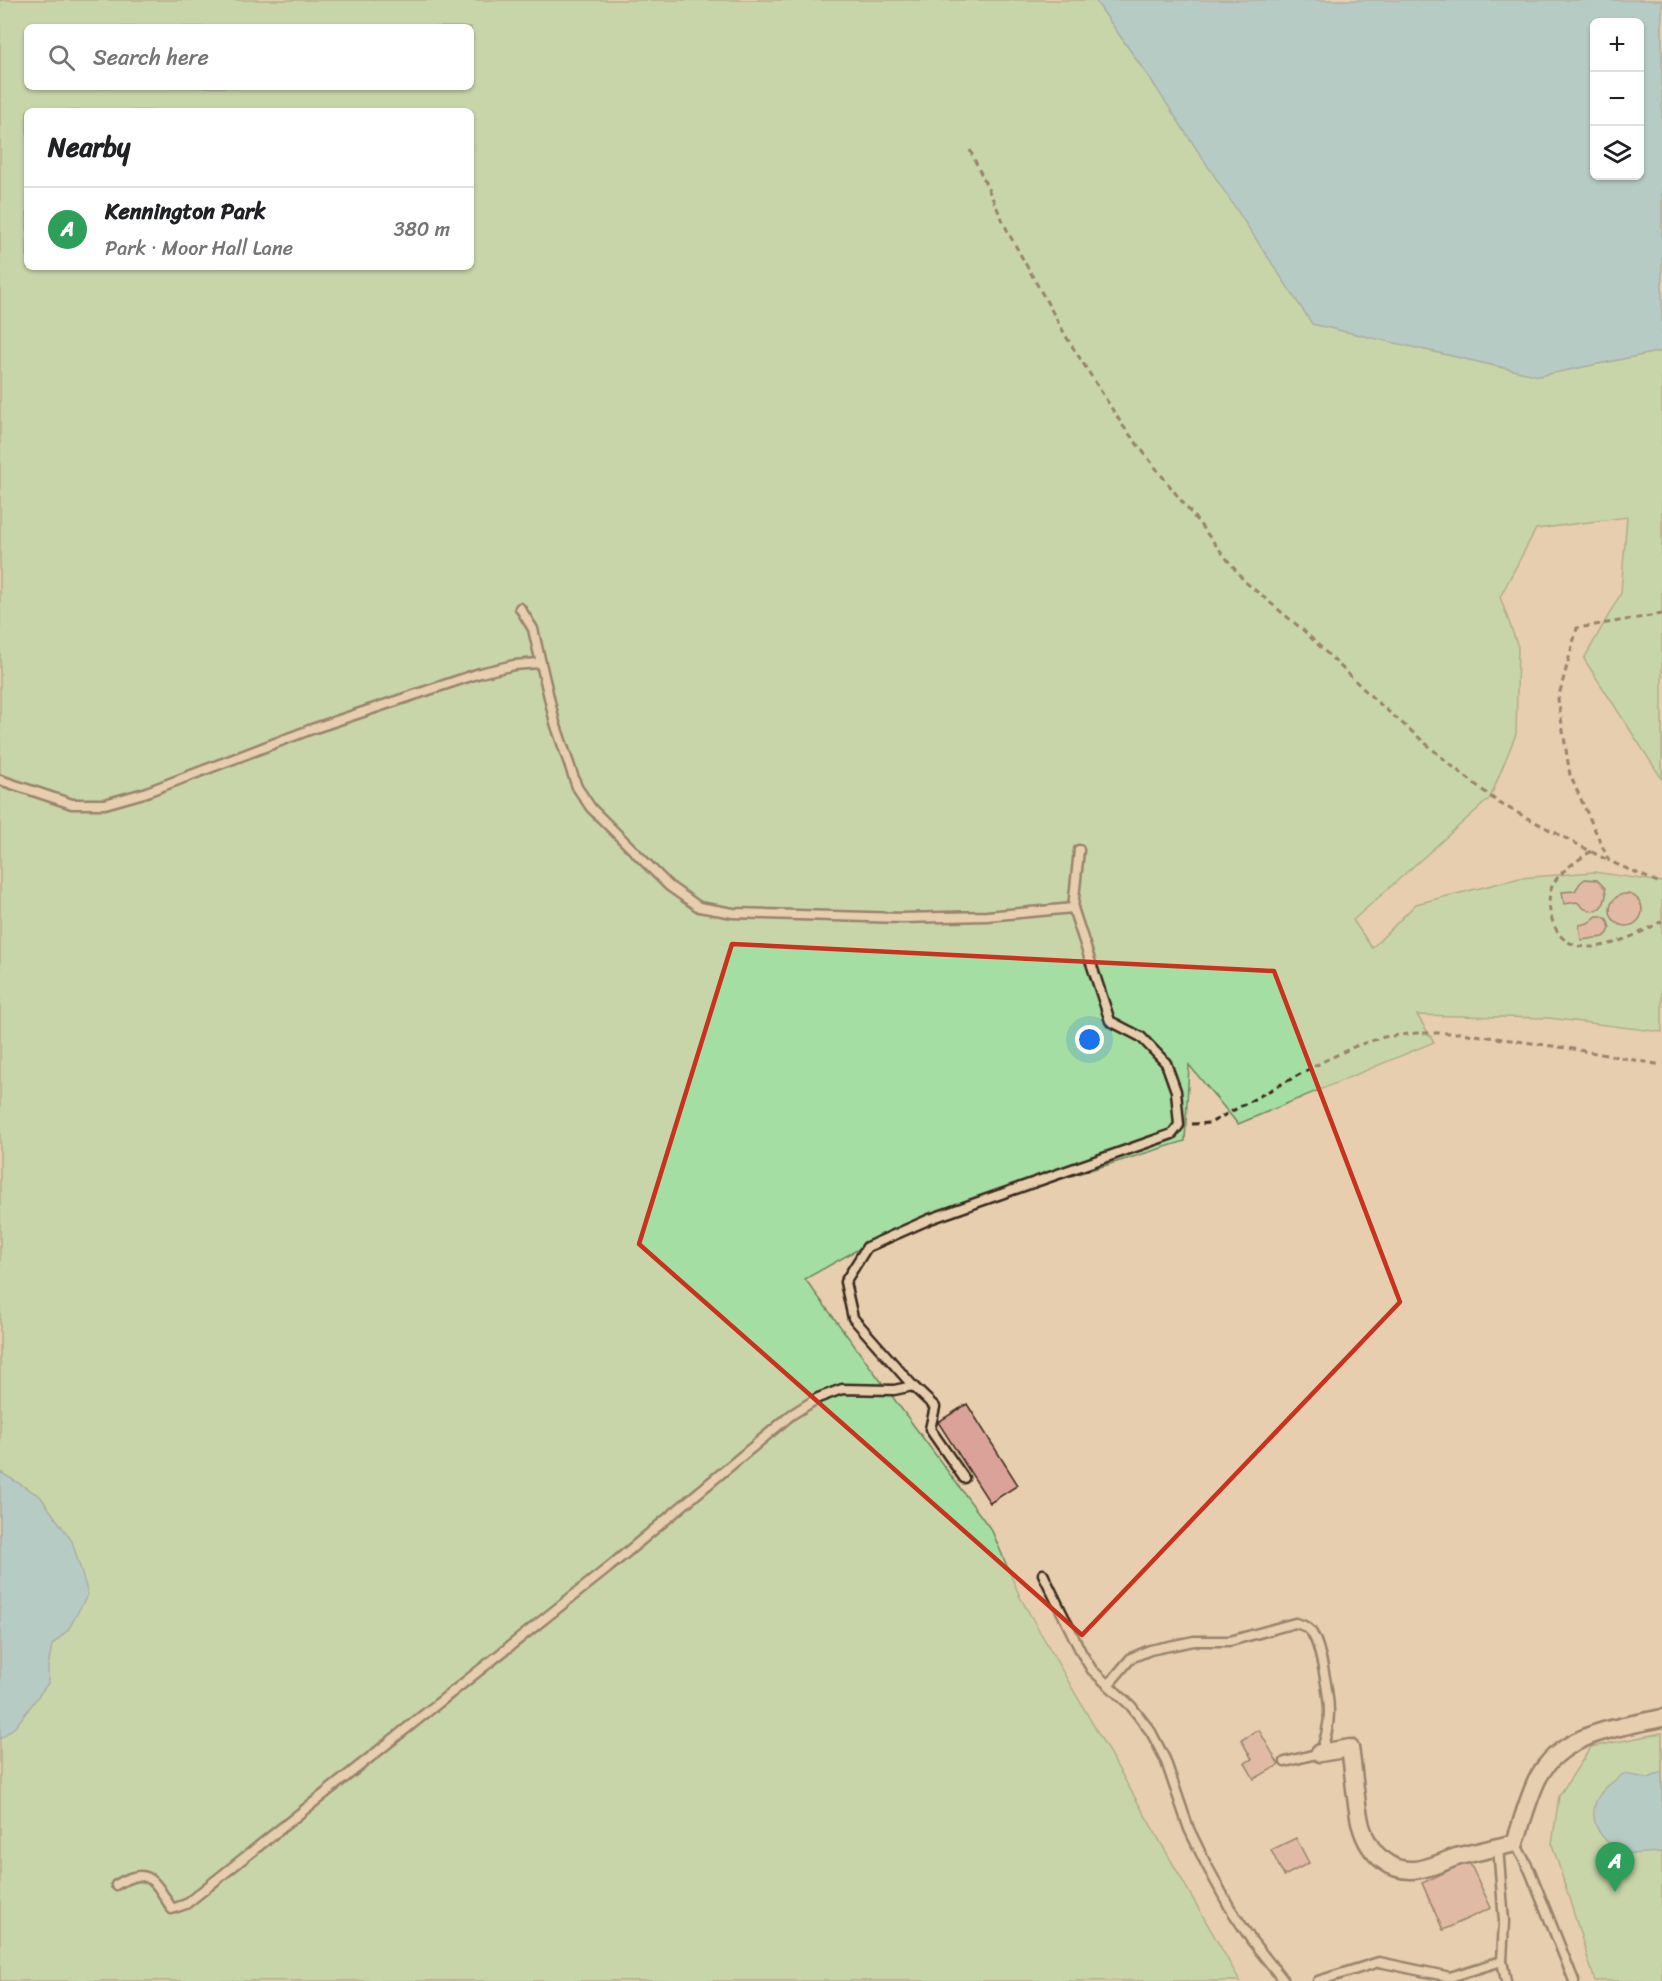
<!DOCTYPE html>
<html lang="en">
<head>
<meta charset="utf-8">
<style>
	:root { --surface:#fff; --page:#f6f6f6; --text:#202124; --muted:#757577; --line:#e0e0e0; --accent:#db2777 }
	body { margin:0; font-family:Sriracha,sans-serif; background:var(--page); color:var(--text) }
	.controls { position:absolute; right:18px; top:18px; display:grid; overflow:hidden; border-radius:9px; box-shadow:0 2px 4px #0004 }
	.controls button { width:54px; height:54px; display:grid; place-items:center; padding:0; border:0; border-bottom:2px solid var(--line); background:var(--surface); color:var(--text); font:30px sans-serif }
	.you { position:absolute; left:1090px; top:1040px; width:21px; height:21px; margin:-15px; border:4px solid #fff; border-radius:50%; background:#1a73e8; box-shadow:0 0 0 9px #1a73e833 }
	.badge { display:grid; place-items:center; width:39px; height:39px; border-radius:50%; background:var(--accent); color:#fff; font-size:20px; font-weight:700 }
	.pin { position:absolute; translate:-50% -50px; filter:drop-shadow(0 2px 3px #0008) }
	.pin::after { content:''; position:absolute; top:32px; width:21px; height:18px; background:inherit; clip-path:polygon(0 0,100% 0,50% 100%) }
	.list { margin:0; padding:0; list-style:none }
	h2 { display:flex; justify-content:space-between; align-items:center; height:78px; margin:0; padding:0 24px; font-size:26px }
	h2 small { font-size:20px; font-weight:400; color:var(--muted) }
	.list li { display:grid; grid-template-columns:39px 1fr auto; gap:18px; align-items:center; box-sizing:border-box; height:84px; padding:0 24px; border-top:2px solid var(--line) }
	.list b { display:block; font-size:22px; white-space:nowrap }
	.list p { margin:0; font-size:20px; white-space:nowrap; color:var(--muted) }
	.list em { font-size:20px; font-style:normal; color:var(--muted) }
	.icon { flex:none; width:33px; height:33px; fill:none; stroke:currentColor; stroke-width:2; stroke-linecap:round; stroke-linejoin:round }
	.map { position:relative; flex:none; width:1662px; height:1981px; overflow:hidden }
	.search { position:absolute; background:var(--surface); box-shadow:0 2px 4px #0004; left:24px; top:24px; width:450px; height:66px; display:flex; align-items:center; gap:15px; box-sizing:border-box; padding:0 21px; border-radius:9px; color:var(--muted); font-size:22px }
	.panel { position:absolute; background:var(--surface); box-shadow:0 2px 4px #0004; left:24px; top:108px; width:450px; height:162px; border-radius:9px }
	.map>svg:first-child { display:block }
	.green { fill:#a5dea2; stroke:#708460; stroke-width:1.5; fill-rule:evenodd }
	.water { fill:#7fc7df; stroke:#648892; stroke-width:1.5; fill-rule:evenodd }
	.building { fill:#dba299; stroke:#3b2a1e; stroke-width:1.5 }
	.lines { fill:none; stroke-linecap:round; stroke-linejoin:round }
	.lane-casing { stroke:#3b2a1e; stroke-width:13 }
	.street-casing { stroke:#3b2a1e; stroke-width:21 }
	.path { stroke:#3b2a1e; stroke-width:3; stroke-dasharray:6 4.5; stroke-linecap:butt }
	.lane { stroke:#e6ceae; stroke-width:8 }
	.street { stroke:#e6ceae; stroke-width:16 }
	.marked { fill:none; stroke:#c8321e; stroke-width:4.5; stroke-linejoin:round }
</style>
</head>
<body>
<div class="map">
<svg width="1662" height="1981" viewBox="0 0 1662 1981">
	<rect width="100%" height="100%" fill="#e6ceae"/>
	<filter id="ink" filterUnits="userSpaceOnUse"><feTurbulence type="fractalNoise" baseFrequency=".0167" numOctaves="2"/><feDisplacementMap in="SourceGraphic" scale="12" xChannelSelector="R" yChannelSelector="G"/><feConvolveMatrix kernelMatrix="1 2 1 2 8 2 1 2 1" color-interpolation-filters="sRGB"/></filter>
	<g filter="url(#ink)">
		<!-- green -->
		<g class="green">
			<path d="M 0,0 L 1095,0 L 1155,86 L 1539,376 L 1662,351 L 1662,779 L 1584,659 L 1621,593 L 1627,517 L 1536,529 L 1500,597 L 1518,647 L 1516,734 L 1490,798 L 1353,920 L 1372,948 L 1416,904 L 1520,878 L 1594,872 L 1662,882 L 1662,1032 L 1549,1018 L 1417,1015 L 1434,1042 L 1238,1124 L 1189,1065 L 1185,1141 L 889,1232 L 805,1279 L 992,1531 L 1020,1597 L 1240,1981 L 0,1981 ZM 27,27 L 471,27 L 471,87 L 27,87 ZM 27,111 L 471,111 L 471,267 L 27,267 Z"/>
			<polygon points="1662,1733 1662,1981 1595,1981 1552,1844 1559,1796 1591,1747"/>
		</g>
		<!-- water -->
		<g class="water">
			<path d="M 1095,0 L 1662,0 L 1662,351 L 1539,376 L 1312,324 L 1155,86 ZM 1594,22 L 1640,22 L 1640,176 L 1594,176 Z"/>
			<polygon points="0,1472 40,1496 72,1541 88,1594 68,1630 52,1645 48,1667 48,1683 16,1726 0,1739"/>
			<path d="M 1662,1772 L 1662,1852 C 1652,1852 1639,1855 1629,1853 C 1608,1848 1589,1828 1595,1805 C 1598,1791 1613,1782 1623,1774 L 1649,1778 Z"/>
		</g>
		<!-- building -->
		<g class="building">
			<polygon points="1585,879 1597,880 1605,888 1606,896 1604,903 1600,908 1593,911 1585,909 1577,902 1564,904 1562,892 1575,891 1580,883"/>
			<circle cx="1626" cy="910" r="16"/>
			<polygon points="1597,916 1602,916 1607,919 1610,928 1608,933 1604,937 1581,940 1579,925 1588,923"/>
			<polygon points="967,1404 1018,1485 990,1503 938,1422"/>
			<polygon points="1259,1730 1279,1765 1254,1779 1245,1763 1252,1759 1241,1740"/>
			<polygon points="1296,1838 1309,1863 1284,1876 1271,1850"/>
			<polygon points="1469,1861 1491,1908 1443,1930 1422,1883"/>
		</g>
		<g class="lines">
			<!-- lane casing -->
			<g class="lane-casing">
				<g id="lane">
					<polyline points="520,608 533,629 555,723 577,787 591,808 669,886 699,907 733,913 902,918 987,916 1073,908"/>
					<polyline points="0,780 72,804 105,804 144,793 312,729 480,673 514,665 539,663"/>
					<polyline points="964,1478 930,1429 935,1407 913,1386 853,1318 845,1282 867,1247 930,1219 1172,1134 1179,1125 1176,1091 1166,1063 1141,1037 1110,1021 1073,908 1079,850"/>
					<polyline points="1043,1574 1081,1652 1092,1670 1131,1706 1151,1732 1165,1759 1189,1829 1206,1864 1230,1908 1252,1941 1284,1981"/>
					<path d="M 1109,1684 L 1131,1658 L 1150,1650 L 1194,1641 L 1230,1641 L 1295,1623 C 1303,1625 1309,1627 1313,1635 C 1321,1648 1329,1696 1329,1712 C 1329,1726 1325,1741 1320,1753 L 1285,1762"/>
					<polyline points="1515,1843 1530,1871 1574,1981"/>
					<polyline points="1498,1847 1504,1921 1502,1961 1506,1981"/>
					<path d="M 116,1885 C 149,1864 155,1882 172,1909 L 186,1904 L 608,1568 L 791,1415 L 818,1398 L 842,1389 L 894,1390 L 913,1386"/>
					<polyline points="1318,1981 1379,1962 1450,1977 1502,1961"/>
				</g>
			</g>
			<!-- street casing -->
			<g class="street-casing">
				<path id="street" d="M 1320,1753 L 1350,1748 C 1354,1773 1355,1801 1361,1826 C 1369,1854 1391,1875 1421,1869 C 1433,1867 1445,1861 1456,1857 C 1476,1852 1495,1848 1515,1843 C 1522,1822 1528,1798 1538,1778 C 1561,1733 1618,1728 1662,1718"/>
			</g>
			<!-- path -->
			<g class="path">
				<polyline points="970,150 1009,234 1067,338 1123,426 1244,581 1303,630 1374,699 1452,766 1499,803 1609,861"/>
				<polyline points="1662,614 1577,628 1558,699 1570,775 1609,861 1662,884"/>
				<path d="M 1591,851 C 1579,860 1564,868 1555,881 C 1545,895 1549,920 1559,934 C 1566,943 1577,947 1588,947 C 1611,948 1643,932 1662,921"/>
				<polyline points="1192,1124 1210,1123 1326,1060 1358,1045 1384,1037 1417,1033 1461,1033 1573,1049 1662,1065"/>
			</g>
			<!-- lane -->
			<use href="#lane" class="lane"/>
			<!-- street -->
			<use href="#street" class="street"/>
		</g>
	</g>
	<!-- marked area -->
	<path d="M0 0H1662V1981H0ZM 732,944 L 1274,971 L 1400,1302 L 1082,1635 L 639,1244 Z" fill="#e6ceae" fill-opacity=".55" fill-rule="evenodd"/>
	<path class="marked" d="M 732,944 L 1274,971 L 1400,1302 L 1082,1635 L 639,1244 Z"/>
</svg>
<div class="controls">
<button>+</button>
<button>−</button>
<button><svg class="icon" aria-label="layers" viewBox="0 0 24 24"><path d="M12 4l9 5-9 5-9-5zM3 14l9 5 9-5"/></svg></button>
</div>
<div class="you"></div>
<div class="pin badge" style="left:1615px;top:1892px;background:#2e9e5b">A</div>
<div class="search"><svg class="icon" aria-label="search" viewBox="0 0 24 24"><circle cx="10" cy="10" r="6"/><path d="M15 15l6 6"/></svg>Search here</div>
<section class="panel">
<h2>Nearby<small></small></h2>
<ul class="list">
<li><span class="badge" style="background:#2e9e5b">A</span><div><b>Kennington Park</b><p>Park · Moor Hall Lane</p></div><em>380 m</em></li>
</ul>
</section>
</div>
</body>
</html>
